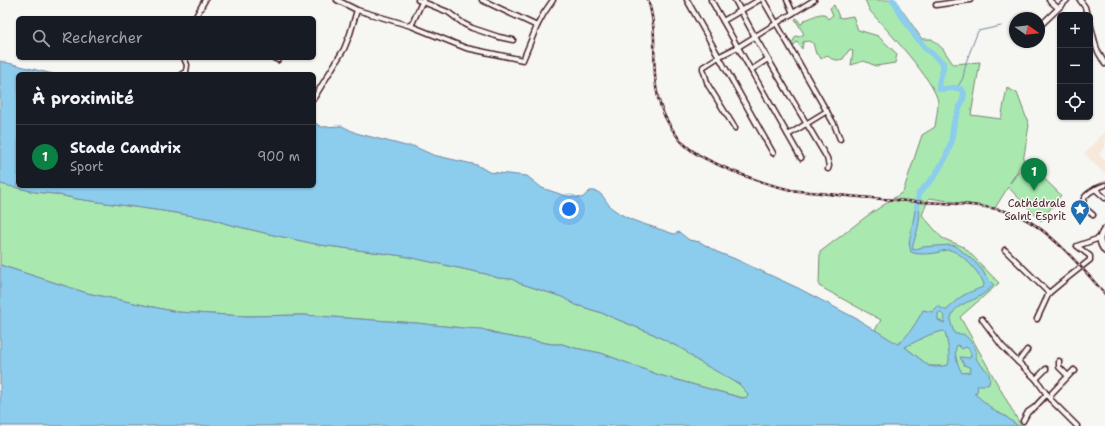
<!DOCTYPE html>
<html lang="fr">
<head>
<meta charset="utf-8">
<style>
	:root { --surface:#171b24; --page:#242831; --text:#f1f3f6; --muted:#9ea1a6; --line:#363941; --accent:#0b8043 }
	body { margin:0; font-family:"Shantell Sans",sans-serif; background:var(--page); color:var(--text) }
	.controls { position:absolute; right:12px; top:12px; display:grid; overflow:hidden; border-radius:6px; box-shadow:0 1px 3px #0004 }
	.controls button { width:36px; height:36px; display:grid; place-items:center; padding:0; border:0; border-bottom:1px solid var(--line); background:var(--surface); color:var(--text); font:20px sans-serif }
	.compass { position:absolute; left:1009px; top:12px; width:36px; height:36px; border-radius:50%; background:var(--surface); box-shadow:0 1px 3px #0004; rotate:104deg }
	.you { position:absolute; left:569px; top:209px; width:14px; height:14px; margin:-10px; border:3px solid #fff; border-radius:50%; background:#1a73e8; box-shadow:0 0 0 6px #1a73e833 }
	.badge { display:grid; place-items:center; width:26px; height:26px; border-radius:50%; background:var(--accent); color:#fff; font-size:13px; font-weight:700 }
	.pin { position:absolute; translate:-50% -33px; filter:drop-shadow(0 1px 2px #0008) }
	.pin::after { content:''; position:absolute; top:21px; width:14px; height:12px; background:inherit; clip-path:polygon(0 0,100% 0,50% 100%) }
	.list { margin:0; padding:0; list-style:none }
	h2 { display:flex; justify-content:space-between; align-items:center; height:52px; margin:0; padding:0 16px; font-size:17px }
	h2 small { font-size:13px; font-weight:400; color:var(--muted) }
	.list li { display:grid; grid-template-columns:26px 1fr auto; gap:12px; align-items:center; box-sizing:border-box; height:64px; padding:0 16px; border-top:1px solid var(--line) }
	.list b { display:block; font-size:15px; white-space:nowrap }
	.list p { margin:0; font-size:13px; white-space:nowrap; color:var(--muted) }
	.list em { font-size:13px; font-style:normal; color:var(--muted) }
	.icon { flex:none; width:22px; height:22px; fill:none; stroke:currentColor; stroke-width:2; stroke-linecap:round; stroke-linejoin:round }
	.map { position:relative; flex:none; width:1105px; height:426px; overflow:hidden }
	.search { position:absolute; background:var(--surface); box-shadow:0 1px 3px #0004; left:16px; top:16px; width:300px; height:44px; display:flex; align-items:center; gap:10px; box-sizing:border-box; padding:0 14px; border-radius:6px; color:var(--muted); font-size:15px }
	.panel { position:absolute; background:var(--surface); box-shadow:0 1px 3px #0004; left:16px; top:72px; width:300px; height:116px; border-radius:6px }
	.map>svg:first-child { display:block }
	.built { fill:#f7e8dc }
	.green { fill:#a9e9b0; stroke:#7a846e }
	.water { fill:#8ccced; stroke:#72879f; fill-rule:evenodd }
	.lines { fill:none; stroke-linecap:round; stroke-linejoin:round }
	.stream { stroke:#72879f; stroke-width:1 }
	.river { stroke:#8ccced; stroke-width:6 }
	.minor-casing { stroke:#4a1f2b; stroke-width:7 }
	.tertiary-casing { stroke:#4a1f2b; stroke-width:8 }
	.minor { stroke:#f6f6f2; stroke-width:4 }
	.tertiary { stroke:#f6f6f2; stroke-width:5 }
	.rail-casing { stroke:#4a1f2b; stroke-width:2.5 }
	.rail { stroke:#f6f6f2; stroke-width:1; stroke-dasharray:3; stroke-linecap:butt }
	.labels { text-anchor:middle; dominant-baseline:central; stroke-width:3; stroke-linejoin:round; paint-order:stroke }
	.poi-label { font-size:11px; fill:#4a1f2b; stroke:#f6f6f2; text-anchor:end }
</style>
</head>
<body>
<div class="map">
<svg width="1105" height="426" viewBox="0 0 1105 426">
	<rect width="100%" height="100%" fill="#f6f6f2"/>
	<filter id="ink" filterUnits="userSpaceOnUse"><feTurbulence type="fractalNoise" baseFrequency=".025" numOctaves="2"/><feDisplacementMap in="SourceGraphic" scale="8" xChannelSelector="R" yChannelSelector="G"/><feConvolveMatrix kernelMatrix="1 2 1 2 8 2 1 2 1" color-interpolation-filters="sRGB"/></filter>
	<g filter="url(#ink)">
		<!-- built -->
		<polygon class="built" points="1105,131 1105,147 1099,154 1105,160 1105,174 1084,154"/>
		<!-- green -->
		<g class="green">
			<path d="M 865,0 L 895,0 L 922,39 L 932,39 L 943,49 L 953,64 L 980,62 L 971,115 L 1001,119 L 1007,88 L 1017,93 L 1029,125 L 1023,162 L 1010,183 L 1027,162 L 1061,195 L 1041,221 L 1008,187 L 995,208 L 929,198 L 922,215 L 942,238 L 964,247 L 999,283 L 960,317 L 1021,426 L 1018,426 L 1005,416 L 996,412 L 979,399 L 974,393 L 940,366 L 929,366 L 905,347 L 889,340 L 875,330 L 881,320 L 819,286 L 820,252 L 867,216 L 903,192 L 922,135 L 935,127 C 936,119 938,110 938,102 C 936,82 885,28 870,11 Z"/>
			<path d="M 834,5 L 839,17 L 842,18 L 853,16 L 858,30 L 878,36 L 897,54 L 895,63 L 876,66 L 864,61 L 851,65 L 853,51 L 849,50 L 843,59 C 836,61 831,60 827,55 L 821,59 L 819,55 L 816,54 L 813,43 L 808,41 L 803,42 L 802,49 L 797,42 L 793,46 L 793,50 L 789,43 L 792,43 L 796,36 L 799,37 L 804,34 L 795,19 L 797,18 L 801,25 L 804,20 C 811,19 817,13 824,14 L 828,19 L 833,15 L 830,8 Z"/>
			<polygon points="0,184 19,187 35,192 55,194 77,199 163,211 212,219 227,224 269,234 320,245 403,256 486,274 498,278 512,279 519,283 562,297 576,305 599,312 653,334 684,350 696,360 723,374 739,384 748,393 748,396 745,398 739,397 659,375 601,353 575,348 562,344 552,344 500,335 491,331 416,323 304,315 246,316 177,312 87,293 0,265"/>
		</g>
		<!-- water -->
		<path class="water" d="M 0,61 L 53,74 L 18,74 L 18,186 L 314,186 L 314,122 L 321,127 L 342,126 L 356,133 L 406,146 L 413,146 L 433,155 L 477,165 L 489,172 L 527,176 L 542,188 L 566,196 L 582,198 L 590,191 C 603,189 605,203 613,209 C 630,222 649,225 668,232 L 674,234 L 679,232 L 689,240 L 700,242 L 717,252 L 733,258 L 798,288 L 857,319 L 898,344 C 907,338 918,320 923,310 L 932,312 L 938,306 L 945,310 L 947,310 C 960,295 965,294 983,287 L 984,284 C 980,273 960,250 948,250 C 944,250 940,252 936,253 C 929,254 916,255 911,252 L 909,243 L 917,200 C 922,212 919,226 915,238 C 914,243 912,246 913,250 L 922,247 L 950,245 L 956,246 L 976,263 L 983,271 L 986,277 L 993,284 L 993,286 C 988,290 983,295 977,298 C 969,302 952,306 951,319 C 950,323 953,329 955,334 L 963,334 C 968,337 975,345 976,351 C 977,354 975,357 977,360 C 982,369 993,370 989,384 L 987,385 L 978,385 L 977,392 L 974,393 L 975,394 L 996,412 L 1005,416 L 1018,426 L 0,426 L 0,265 L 87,293 L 177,312 L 246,316 L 304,315 L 416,323 L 463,328 L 482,329 L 500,335 L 552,344 L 562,344 L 575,348 L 601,353 L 659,375 L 742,398 L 747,397 L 748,394 L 739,384 L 696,360 L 684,350 L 653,334 L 599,312 L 576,305 L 562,297 L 519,283 L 512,279 L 498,278 L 486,274 L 403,256 L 320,245 L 269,234 L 227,224 L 212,219 L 163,211 L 77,199 L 55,194 L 35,192 L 0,184 ZM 938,313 L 941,313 C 944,315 946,319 944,323 L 938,320 ZM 943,331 L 945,332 C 947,341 951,357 948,365 L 936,367 L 929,366 L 905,347 L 929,335 ZM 957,345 L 959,346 L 962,349 L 966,347 L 969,349 L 971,355 L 970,358 L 960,357 L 964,365 L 971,368 L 970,372 L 962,373 C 958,365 953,354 957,345 Z"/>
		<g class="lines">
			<!-- stream -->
			<polyline class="stream" points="957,88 963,78 966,62 978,31 1001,26"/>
			<!-- river -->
			<path class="river" d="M 892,0 L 895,2 L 899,11 L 916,37 L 925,48 L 943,63 C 945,72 937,81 939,89 C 948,90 959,84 964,93 L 963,99 L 954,122 L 951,143 L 946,157 L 934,177 L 919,193 L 917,208"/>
			<!-- minor casing -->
			<g class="minor-casing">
				<g id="minor">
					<polyline points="337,0 357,10 411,26 423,0"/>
					<polyline points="418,0 448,12 464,24 472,28 499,37 513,40"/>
					<polyline points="687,0 773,153"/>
					<polyline points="711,0 801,158"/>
					<polyline points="735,0 755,37 827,158 829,166 828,169"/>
					<polyline points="763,0 834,124 840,139"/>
					<polyline points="787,0 793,13"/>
					<polyline points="1049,0 1058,8"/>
					<polyline points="1080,0 1085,7 1087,15"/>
					<polyline points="936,5 970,0"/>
					<polyline points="195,18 205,0"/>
					<polyline points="723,21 759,0"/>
					<polyline points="1090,23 1097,50 1105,64"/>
					<polyline points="1042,24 1067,0"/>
					<polyline points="411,26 466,48 523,60 537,26 482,0"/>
					<polyline points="537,26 544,13 553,0"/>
					<polyline points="274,58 278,60"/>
					<polyline points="751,70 768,59"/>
					<polyline points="182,74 186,72 187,65 184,58"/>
					<polyline points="314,98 344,49 350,34 357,10"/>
					<polyline points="735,128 708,85 703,69 703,67 720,56 738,47 814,0"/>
					<polyline points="788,135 827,111"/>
					<polyline points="1095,189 1105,198"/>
					<path d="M 1093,215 C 1090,212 1086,210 1084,206 C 1079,195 1097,188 1105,185"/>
					<polyline points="1005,250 1049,293"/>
					<polyline points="982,319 1002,346 1018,362"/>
					<polyline points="1037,319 1049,293 1061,283 1090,260 1090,256 1077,246 1100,238"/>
					<polyline points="1027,350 1018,362 1036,379 1050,399 1077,426"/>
					<polyline points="1059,361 1059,367 1068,376"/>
					<polyline points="1036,379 1046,369"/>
					<polyline points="1050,399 1052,393 1074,370 1075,371"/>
					<polyline points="1023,421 1028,412 1034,408 1047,394"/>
				</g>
			</g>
			<!-- tertiary casing -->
			<g class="tertiary-casing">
				<path id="tertiary" d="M 1105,229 C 1098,237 1099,243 1105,251"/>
			</g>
			<!-- minor -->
			<use href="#minor" class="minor"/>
			<!-- tertiary -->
			<use href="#tertiary" class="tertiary"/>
			<!-- rail casing -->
			<g class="rail-casing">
				<path id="rail" d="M 648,0 C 662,42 644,83 669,124 C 673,130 678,139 684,144 C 694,154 707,160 721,166 C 743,176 766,184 791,190 C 803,192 816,192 828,194 C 859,197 891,200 923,202 C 953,204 994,204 1021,217 C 1051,231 1083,269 1105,294"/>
			</g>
			<!-- rail -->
			<use href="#rail" class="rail"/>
		</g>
	</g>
	<!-- icons -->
	<defs>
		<g id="sight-pin" transform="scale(1)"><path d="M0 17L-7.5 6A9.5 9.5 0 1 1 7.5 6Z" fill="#1f6fb2" stroke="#f6f6f2"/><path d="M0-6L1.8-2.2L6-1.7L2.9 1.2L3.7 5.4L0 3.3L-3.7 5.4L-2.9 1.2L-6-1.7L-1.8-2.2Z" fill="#fff"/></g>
	</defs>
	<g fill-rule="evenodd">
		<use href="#sight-pin" x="1080" y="209"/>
	</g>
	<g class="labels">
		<!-- poi labels -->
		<g class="poi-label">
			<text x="1066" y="203">Cathédrale<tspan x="1066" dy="13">Saint Esprit</tspan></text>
		</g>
	</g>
</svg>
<div class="controls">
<button>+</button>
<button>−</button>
<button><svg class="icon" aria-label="locate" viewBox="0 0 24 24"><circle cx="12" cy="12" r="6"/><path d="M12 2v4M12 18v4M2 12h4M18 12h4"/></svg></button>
</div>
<svg class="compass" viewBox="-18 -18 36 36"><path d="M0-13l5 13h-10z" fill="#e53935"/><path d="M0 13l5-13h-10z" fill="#9ea1a6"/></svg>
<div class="you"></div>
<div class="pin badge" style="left:1034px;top:191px">1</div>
<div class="search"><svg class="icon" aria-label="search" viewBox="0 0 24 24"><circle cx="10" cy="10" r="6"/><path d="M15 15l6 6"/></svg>Rechercher</div>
<section class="panel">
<h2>À proximité<small></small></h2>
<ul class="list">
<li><span class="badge">1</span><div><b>Stade Candrix</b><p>Sport</p></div><em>900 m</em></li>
</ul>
</section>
</div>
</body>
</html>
